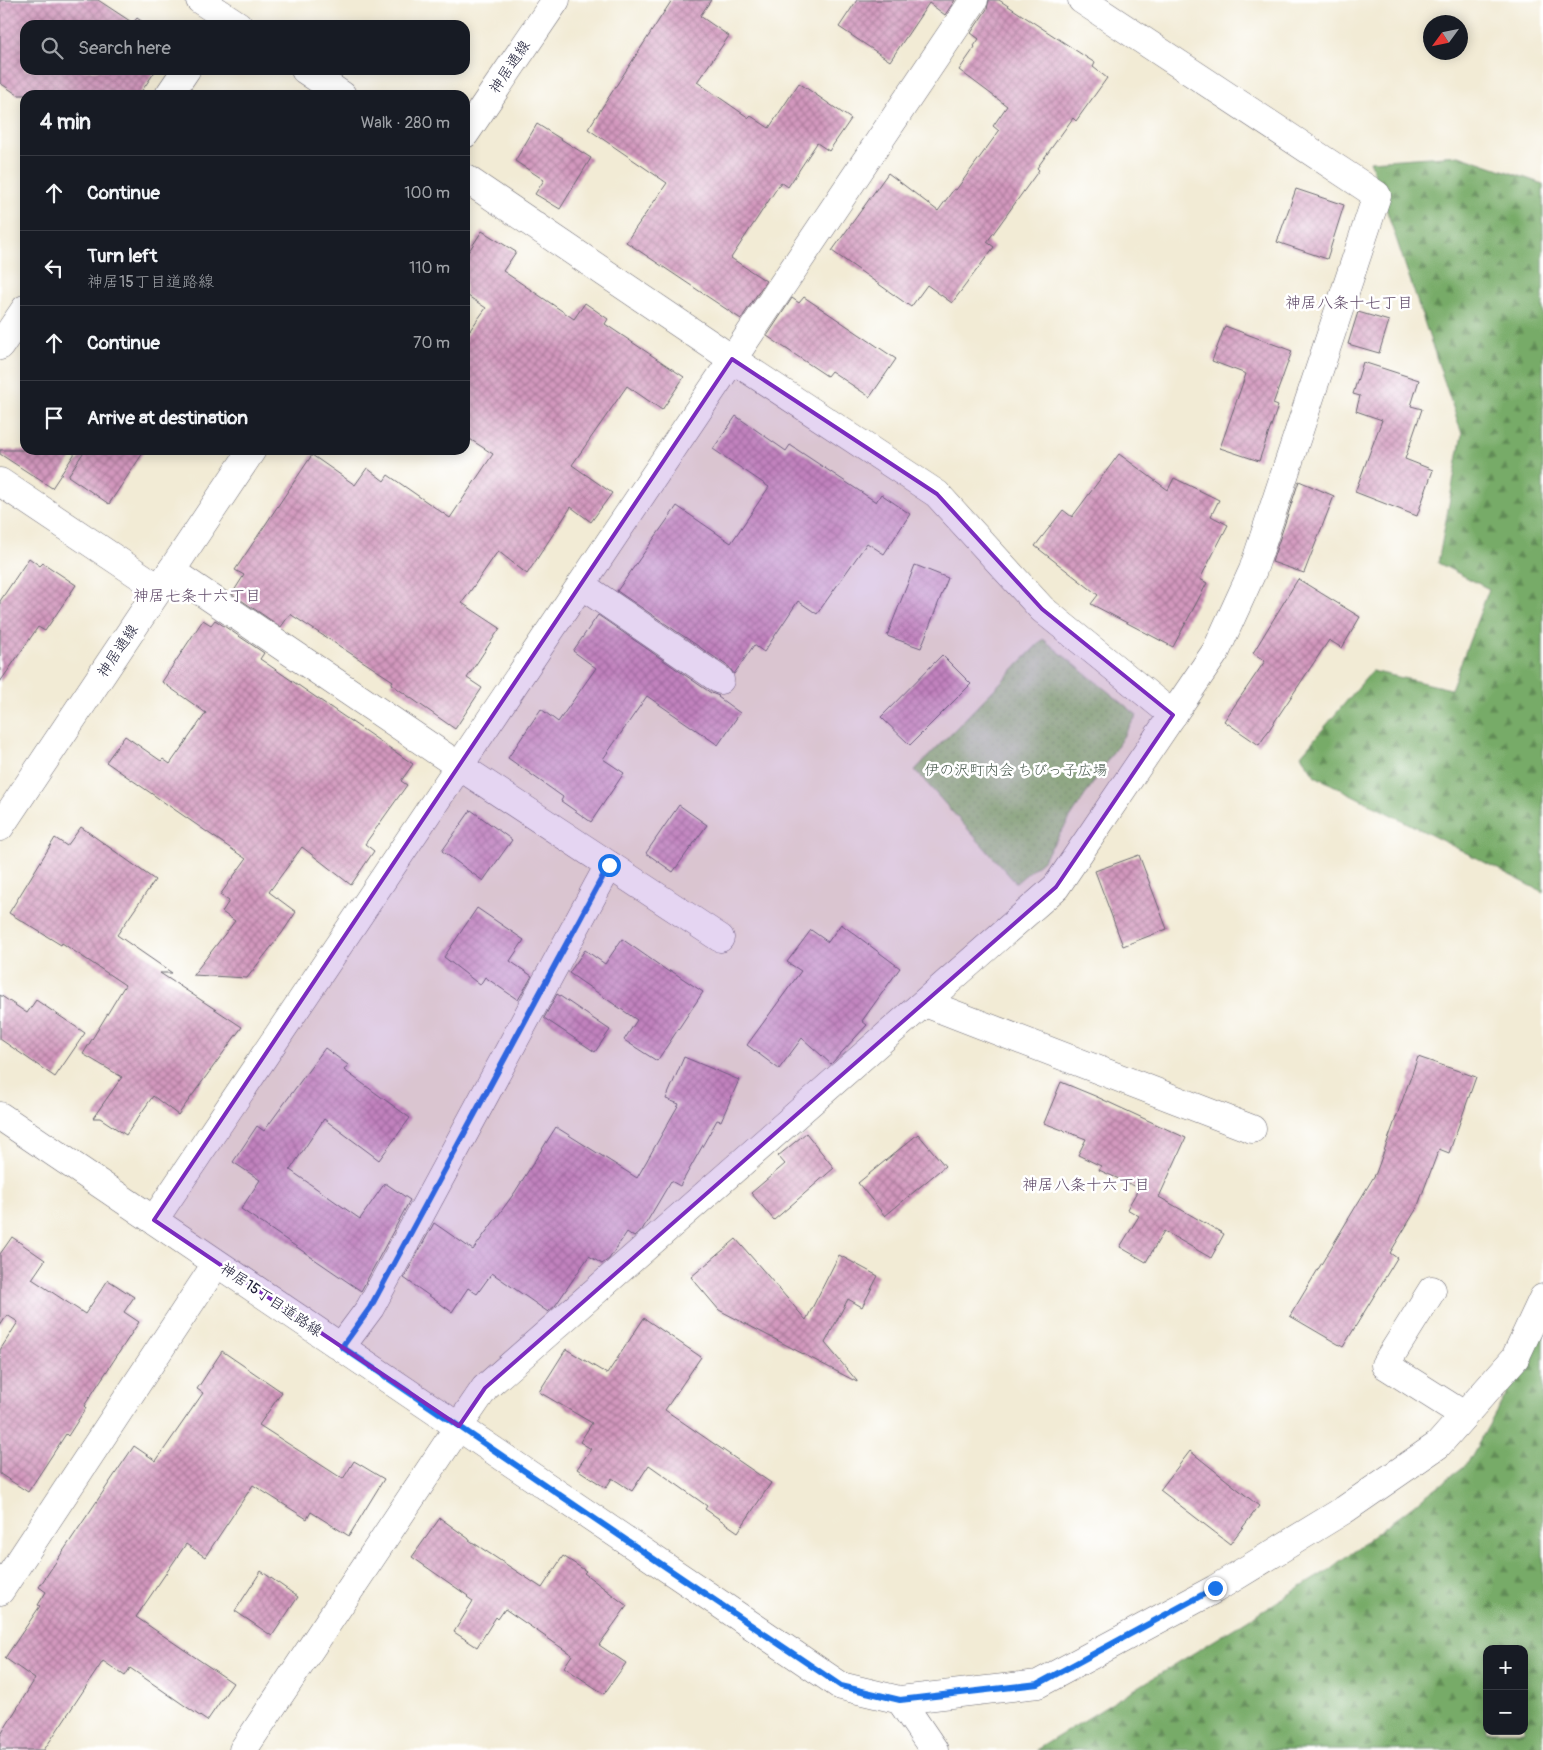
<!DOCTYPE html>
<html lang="en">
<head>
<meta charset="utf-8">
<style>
	:root { --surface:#171b24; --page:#242831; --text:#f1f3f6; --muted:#9ea1a6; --line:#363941 }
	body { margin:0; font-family:Pangolin,"Klee One",sans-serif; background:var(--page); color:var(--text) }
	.controls { position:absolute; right:15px; bottom:15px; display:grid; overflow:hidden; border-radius:10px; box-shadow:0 2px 12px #0003 }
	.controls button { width:45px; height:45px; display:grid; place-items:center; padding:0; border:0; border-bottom:1px solid var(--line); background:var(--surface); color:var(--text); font:25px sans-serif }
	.compass { position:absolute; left:1423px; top:15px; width:45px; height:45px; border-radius:50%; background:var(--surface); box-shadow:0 2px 12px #0003; rotate:237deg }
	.stop { position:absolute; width:15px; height:15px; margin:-11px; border:4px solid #1a73e8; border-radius:50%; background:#fff }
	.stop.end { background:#1a73e8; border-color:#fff; box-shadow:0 1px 5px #0008 }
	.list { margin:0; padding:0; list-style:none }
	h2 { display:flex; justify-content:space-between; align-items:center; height:65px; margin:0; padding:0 20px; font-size:21px }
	h2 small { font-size:16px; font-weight:400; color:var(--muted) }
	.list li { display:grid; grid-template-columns:32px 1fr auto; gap:15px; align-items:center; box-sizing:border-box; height:75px; padding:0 20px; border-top:1px solid var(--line) }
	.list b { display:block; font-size:19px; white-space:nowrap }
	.list p { margin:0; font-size:16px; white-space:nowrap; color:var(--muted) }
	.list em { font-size:16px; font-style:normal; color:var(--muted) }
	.icon { flex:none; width:28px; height:28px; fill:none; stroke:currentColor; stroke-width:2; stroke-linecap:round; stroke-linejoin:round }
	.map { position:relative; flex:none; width:1543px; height:1750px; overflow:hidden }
	.search { position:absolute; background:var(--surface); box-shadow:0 2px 12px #0003; left:20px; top:20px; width:450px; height:55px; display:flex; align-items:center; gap:12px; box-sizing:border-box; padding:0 18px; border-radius:15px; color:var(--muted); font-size:19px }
	.panel { position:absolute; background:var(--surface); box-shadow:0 2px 12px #0003; left:20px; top:90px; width:450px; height:365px; border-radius:15px }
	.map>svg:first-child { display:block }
	.forest { fill:url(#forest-firs); stroke:#4c6651; fill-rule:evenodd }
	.park { fill:url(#park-dots); stroke:#5b7458 }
	.building { fill:url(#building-cross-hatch) }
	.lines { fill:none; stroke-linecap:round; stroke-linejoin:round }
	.minor-casing { stroke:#6b6871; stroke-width:29 }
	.minor { stroke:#fff; stroke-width:28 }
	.route { stroke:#1a73e8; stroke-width:6 }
	.marked { fill:#7b2cbf; fill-opacity:0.2; stroke:#7b2cbf; stroke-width:4; stroke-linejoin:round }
	.labels { text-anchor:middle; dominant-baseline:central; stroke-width:5; stroke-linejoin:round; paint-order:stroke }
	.street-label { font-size:15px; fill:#22223b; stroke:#fff }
	.park-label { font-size:15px; fill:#4a5b50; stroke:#fff }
	.neighbourhood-label { font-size:16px; fill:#604b69; stroke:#fff }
</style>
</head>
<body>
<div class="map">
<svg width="1543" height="1750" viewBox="0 0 1543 1750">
	<defs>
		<pattern id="forest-firs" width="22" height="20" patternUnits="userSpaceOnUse" patternTransform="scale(1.25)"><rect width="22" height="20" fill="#77ab67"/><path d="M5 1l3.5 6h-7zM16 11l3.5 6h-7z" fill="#618b56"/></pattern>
		<pattern id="park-dots" width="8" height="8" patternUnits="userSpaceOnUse" patternTransform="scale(1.25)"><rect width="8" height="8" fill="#94c676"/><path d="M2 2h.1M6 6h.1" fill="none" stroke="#7faa67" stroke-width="1.8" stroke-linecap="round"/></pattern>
		<pattern id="building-cross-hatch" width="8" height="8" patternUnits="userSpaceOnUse" patternTransform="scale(1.25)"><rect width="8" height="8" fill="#d398be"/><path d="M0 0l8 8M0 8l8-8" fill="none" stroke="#ab7c9c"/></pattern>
	</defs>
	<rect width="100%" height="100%" fill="#fff"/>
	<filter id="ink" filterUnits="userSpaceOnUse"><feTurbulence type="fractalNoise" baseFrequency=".02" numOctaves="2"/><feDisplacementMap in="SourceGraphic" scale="10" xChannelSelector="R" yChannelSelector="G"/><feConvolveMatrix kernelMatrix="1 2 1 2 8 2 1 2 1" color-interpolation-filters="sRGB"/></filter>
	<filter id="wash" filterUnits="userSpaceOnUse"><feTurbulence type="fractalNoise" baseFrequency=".0096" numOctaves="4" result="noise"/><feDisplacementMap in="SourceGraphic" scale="20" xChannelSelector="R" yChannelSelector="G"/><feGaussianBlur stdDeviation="1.12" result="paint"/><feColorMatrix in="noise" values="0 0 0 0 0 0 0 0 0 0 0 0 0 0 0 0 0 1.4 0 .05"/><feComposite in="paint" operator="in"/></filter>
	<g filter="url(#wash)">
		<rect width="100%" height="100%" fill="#f2ebd5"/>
		<!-- forest -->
		<g class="forest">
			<polygon points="1459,155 1543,184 1543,892 1315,776 1301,755 1372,671 1451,689 1489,589 1438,563 1462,434 1370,161"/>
			<path d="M 1543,1328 L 1543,1750 L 1036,1750 L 1327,1571 L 1467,1464 ZM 1487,1649 L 1524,1649 L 1524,1731 L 1487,1731 Z"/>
		</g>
		<!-- park -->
		<polygon class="park" points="1043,639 1137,715 1043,860 1016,883 915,770"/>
		<g id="blocks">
			<!-- building -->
			<g class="building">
				<polygon points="0,0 98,0 133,23 137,18 147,25 25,25 25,70 156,70 139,95 18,95 0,83"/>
				<polygon points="672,0 711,0 700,16 729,36 697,82 749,118 751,116 769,128 799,83 851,119 829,151 817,143 788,187 781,182 731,258 766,281 741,319 626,242 667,183 588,129"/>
				<polygon points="857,0 955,0 945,15 929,3 890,61 839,27"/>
				<polygon points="989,0 999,0 1095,63 1093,67 1107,78 1076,121 1073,118 1037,168 1039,170 987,242 994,247 952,303 927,285 911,307 832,251 888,173 938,211 954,189 956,190 999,131 993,126 1007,106 959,70 975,47 974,46 979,39 971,33 987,9"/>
				<polygon points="537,124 591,158 560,209 535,194 544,180 515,161"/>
				<polygon points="1296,189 1344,205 1327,259 1277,242"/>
				<polygon points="482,231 516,252 503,271 574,319 585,303 608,319 605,324 684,377 662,410 627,386 572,465 612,493 591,522 571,507 527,574 498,551 462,603 500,628 467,678 482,688 455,729 391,684 393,681 290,614 281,627 232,594 244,575 235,570 312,455 355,485 367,468 384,481 388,475 450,518 493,454 465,436 465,337 486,308 465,294 465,257"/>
				<polygon points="804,297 896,359 870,397 831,371 827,376 767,336 792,298 799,303"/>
				<polygon points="1358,312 1389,321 1379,353 1348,344"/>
				<polygon points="1225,326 1292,351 1273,404 1278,406 1259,461 1220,448 1246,374 1212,361"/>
				<polygon points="1363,362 1419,380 1411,406 1422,409 1405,459 1433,470 1417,516 1355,492 1382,420 1356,411 1360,396 1353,394"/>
				<polygon points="736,416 786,451 790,445 876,502 881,494 910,514 884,554 867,543 817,614 798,601 764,652 754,645 734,674 729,667 617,591 677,506 731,543 769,487 713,449"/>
				<polygon points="0,450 77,450 52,488 0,454"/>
				<polygon points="85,450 145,450 109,504 68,476"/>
				<polygon points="1119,454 1168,490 1174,478 1219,500 1211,516 1228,525 1200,579 1207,583 1173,647 1091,604 1098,595 1035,546 1063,510 1072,517"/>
				<polygon points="1299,481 1334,496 1304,573 1272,562"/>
				<polygon points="29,558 40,566 43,563 76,585 45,631 38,627 0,682 0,601"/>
				<polygon points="915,565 948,578 921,648 887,636"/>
				<polygon points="1298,579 1360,617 1342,648 1329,640 1259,745 1224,721 1265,661 1253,653"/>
				<polygon points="598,615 711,693 719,696 718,697 740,713 718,745 647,696 603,759 624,773 591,822 561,801 563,797 508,758 541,709 558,722 596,668 573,651"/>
				<polygon points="203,620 211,625 215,620 264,653 260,659 266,663 413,764 401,781 407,785 365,844 374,851 351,885 302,847 269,892 296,912 282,933 247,978 193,975 235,921 222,912 229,901 220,895 246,859 106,762 125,736 161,761 163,759 170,764 206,713 162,682"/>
				<polygon points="942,655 971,684 910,745 881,717"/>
				<polygon points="679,805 707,825 673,872 646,853"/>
				<polygon points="471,810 512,840 483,881 442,851"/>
				<polygon points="81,827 155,880 117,935 172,973 160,973 242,1027 178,1115 153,1096 126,1135 100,1118 93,1118 122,1077 83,1054 125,985 62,943 61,945 9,913 55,838 67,846"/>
				<polygon points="1139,855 1167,929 1123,946 1095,871"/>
				<polygon points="477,908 524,940 510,961 532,976 518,1000 485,977 480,985 444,957"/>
				<polygon points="841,924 900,968 862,1021 867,1025 831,1064 802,1038 779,1069 747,1045 801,971 787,962 811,930 828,942"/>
				<polygon points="622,939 669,972 670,970 703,992 657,1061 624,1040 637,1020 569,973 585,950 605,964"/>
				<polygon points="557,994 610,1030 595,1052 544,1018"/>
				<polygon points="0,995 27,1013 36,1000 85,1033 55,1077 0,1039"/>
				<polygon points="325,1048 348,1065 344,1070 410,1118 379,1160 324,1119 290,1170 360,1219 385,1183 410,1200 361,1291 241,1209 260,1180 233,1162 257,1126 264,1131"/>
				<polygon points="684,1057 739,1080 721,1121 717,1120 680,1186 671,1181 642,1230 634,1237 627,1232 609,1259 602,1264 589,1256 555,1306 548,1312 492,1273 477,1294 468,1288 452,1312 404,1278 434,1223 473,1250 515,1192 556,1127 637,1178 679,1104 666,1099"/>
				<polygon points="1418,1057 1476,1077 1449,1153 1439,1149 1417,1208 1390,1253 1397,1258 1343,1347 1290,1316 1376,1173"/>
				<polygon points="1061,1082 1095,1096 1186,1138 1159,1197 1224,1234 1211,1258 1164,1231 1146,1262 1120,1247 1139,1216 1127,1209 1139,1188 1099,1170 1101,1166 1078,1155 1086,1139 1044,1123"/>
				<polygon points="806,1133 834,1168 774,1220 751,1193 785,1164 778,1156"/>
				<polygon points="918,1134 945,1166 885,1216 858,1183"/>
				<polygon points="12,1237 45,1260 32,1279 85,1314 108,1280 134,1297 124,1312 139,1322 84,1406 86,1408 68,1436 66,1434 28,1492 0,1474 0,1350 18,1322 7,1315 0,1326 0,1254"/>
				<polygon points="736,1239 806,1320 839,1255 878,1276 862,1307 848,1299 825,1343 857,1381 857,1382 719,1310 691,1277"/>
				<polygon points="644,1318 701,1357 665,1410 771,1483 738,1532 705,1509 707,1506 649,1465 632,1491 612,1478 606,1488 577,1469 591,1449 580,1442 592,1423 539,1392 566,1349 607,1374"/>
				<polygon points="222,1351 282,1392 259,1425 343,1479 354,1461 384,1479 349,1536 311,1512 307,1519 253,1485 205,1557 186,1544 136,1617 233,1683 207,1721 130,1668 125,1676 103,1661 44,1750 0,1750 0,1736 35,1679 5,1658 40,1606 38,1605 46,1592 39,1587 134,1446 156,1461 203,1393 197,1389"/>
				<polygon points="1190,1451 1259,1506 1230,1544 1160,1490"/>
				<polygon points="440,1518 469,1539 469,1540 542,1588 563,1556 586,1571 584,1573 627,1606 599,1645 626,1663 604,1694 564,1667 572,1655 505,1609 498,1619 496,1617 477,1647 454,1632 473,1601 467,1597 468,1596 412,1557"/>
				<polygon points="261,1571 298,1597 272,1636 235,1611"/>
			</g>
		</g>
	</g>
	<g filter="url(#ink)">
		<use href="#blocks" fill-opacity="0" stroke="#6b6871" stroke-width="1"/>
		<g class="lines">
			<!-- minor casing -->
			<g class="minor-casing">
				<g id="minor">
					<polyline points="200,0 238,25"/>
					<polyline points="305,70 342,95"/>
					<polyline points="169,95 186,70"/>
					<polyline points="465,134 556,0"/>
					<polyline points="465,178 732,359 937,494 1042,609 1173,715"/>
					<polyline points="0,346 25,309"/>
					<polyline points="0,482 160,589"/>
					<polyline points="171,571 459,766 720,938"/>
					<polyline points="581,585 720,680"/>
					<polyline points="0,827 252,450"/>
					<polyline points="925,1003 1252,1129"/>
					<polyline points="0,1116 841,1686 900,1700 1038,1684 1215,1589 1344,1510 1438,1445 1515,1358 1543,1298"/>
					<polyline points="154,1220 974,0"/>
					<polyline points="1432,1290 1385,1365 1464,1415"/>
					<polyline points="341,1347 370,1308 609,865"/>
					<polyline points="0,1591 216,1264"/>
					<polyline points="900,1700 934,1750"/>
					<polyline points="243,1750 459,1426 485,1388 1056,887 1216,651 1253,570 1377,195 1082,0"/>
				</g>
			</g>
			<!-- minor -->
			<use href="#minor" class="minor"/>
		</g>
	</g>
	<g class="lines" filter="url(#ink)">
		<!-- route -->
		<polyline class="route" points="609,865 370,1308 342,1347 841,1686 900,1700 1038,1684 1215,1588"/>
	</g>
	<!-- marked area -->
	<path class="marked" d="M 732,359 L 937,494 L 1042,609 L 1173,715 L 1056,887 L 485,1388 L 459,1426 L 154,1220 Z"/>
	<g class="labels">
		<!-- street labels -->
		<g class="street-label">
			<text transform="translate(510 67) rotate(-56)">神居通線</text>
			<text transform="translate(118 651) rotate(-56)">神居通線</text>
			<text transform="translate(271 1300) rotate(34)">神居15丁目道路線</text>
		</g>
		<!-- park labels -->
		<g class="park-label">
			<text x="1016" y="770">伊の沢町内会 ちびっ子広場</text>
		</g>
		<!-- neighbourhood labels -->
		<g class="neighbourhood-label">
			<text x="1349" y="303">神居八条十七丁目</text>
			<text x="197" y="596">神居七条十六丁目</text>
			<text x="1086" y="1185">神居八条十六丁目</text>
		</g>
	</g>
</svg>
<div class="controls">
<button>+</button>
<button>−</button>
</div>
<svg class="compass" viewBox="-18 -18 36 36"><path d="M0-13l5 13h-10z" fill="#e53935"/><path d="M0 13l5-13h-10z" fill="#9ea1a6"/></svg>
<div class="stop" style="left:609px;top:865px"></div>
<div class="stop end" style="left:1215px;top:1588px"></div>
<div class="search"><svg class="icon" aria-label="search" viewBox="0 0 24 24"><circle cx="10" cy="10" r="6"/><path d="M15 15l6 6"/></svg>Search here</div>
<section class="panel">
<h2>4 min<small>Walk · 280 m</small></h2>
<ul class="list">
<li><svg class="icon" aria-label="ahead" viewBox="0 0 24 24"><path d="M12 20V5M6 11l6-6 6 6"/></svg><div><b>Continue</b></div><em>100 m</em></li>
<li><svg class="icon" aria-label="left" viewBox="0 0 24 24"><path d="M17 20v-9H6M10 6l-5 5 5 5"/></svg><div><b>Turn left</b><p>神居15丁目道路線</p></div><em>110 m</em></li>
<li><svg class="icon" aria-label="ahead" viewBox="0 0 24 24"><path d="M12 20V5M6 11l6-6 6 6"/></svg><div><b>Continue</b></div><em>70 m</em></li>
<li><svg class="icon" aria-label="arrive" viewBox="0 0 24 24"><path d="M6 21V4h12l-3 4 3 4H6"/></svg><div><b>Arrive at destination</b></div></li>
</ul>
</section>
</div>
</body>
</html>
